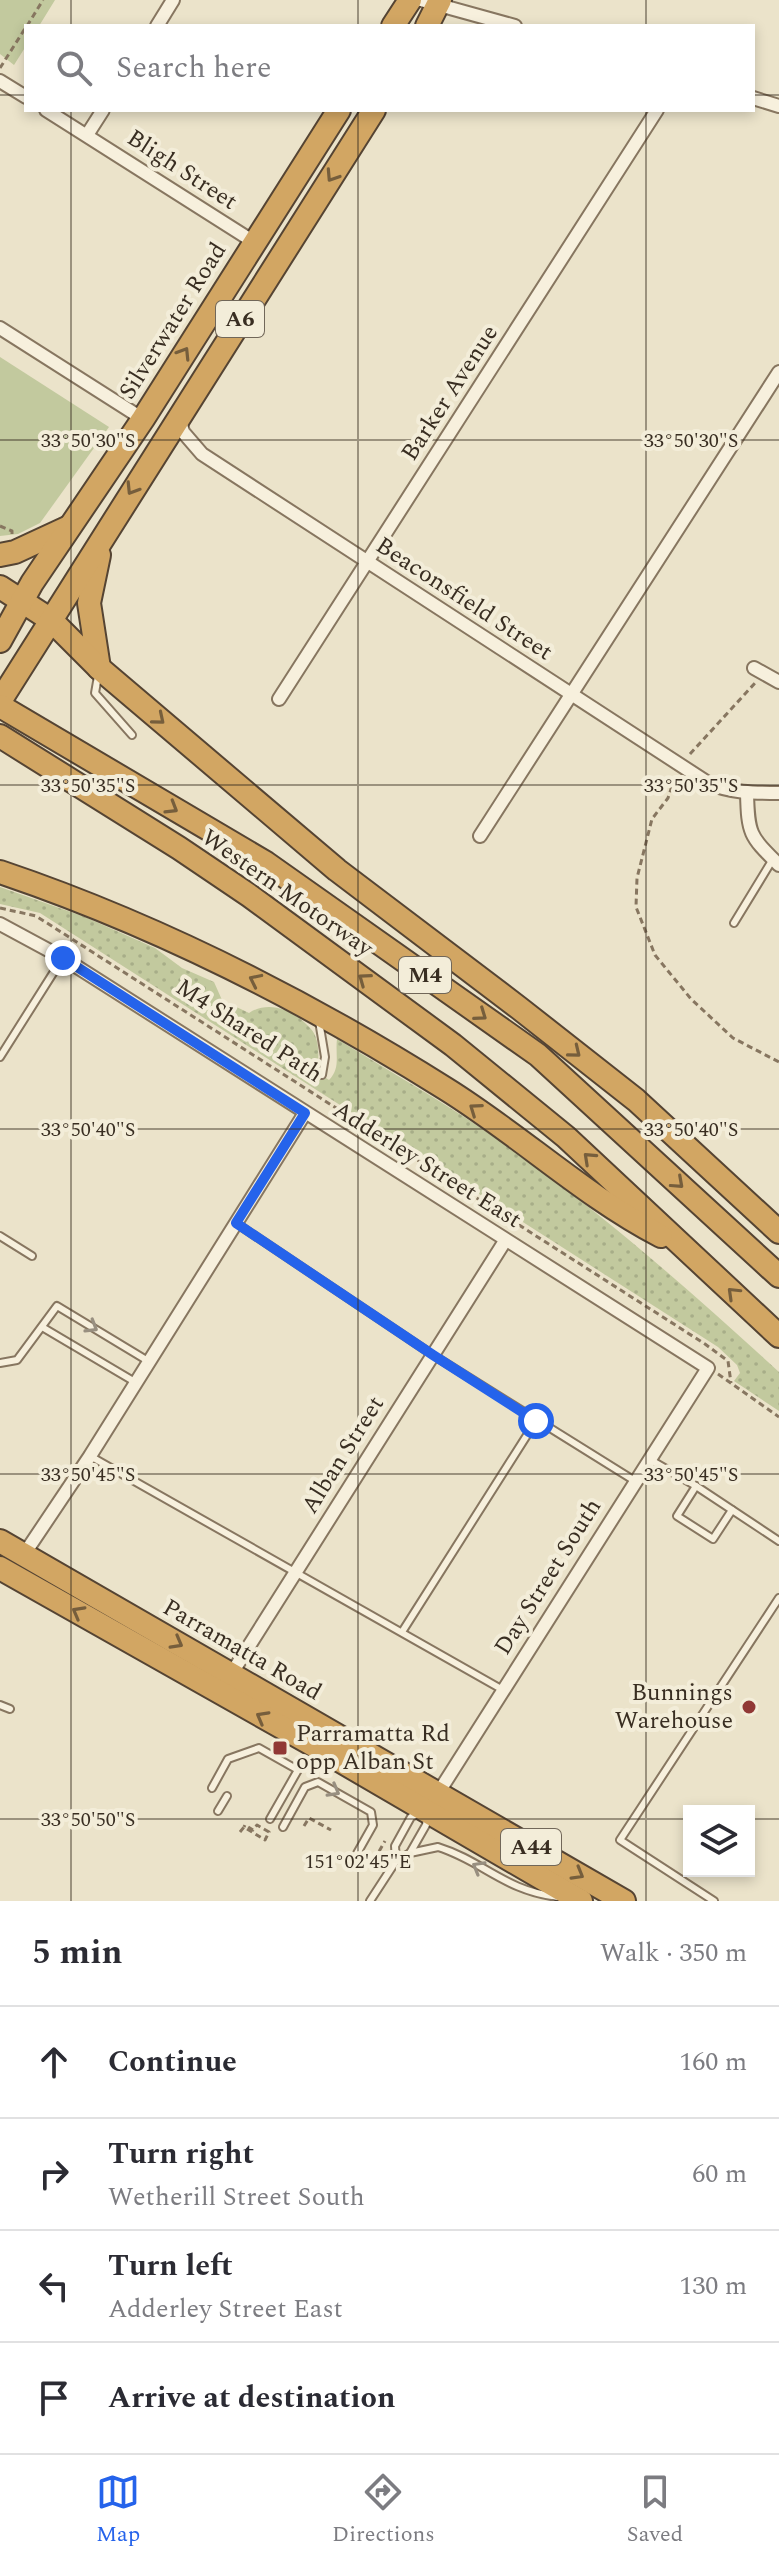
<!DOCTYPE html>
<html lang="en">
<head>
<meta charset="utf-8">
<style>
	:root { --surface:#fff; --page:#f2f2f3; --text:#2b2b33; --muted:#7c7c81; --line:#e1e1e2; --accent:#2563eb }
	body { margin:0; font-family:Spectral,serif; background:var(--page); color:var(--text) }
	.controls { position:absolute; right:24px; bottom:24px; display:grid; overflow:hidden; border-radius:0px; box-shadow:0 4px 12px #0003 }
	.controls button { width:72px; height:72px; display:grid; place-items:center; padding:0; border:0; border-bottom:2px solid var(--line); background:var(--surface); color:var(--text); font:40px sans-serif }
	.stop { position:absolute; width:24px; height:24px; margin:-18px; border:6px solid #2563eb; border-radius:50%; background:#fff }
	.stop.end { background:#2563eb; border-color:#fff; box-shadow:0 2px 8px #0008 }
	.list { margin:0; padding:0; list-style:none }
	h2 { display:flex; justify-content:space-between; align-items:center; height:104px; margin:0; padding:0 32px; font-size:34px }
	h2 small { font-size:26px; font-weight:400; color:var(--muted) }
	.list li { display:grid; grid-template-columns:52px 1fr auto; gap:24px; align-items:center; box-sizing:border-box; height:112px; padding:0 32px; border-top:2px solid var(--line) }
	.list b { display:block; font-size:30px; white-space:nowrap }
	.list p { margin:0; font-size:26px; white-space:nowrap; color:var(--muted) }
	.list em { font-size:26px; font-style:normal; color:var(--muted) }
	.icon { flex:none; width:44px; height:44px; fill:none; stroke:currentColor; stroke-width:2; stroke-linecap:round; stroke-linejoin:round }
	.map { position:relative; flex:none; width:779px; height:1901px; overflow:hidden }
	.search { position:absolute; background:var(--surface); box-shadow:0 4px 12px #0003; left:24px; right:24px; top:24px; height:88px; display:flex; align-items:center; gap:20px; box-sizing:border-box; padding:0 28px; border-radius:0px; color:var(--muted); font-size:30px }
	.sheet { height:552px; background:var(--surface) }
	nav { display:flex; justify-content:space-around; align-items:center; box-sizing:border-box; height:112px; border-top:2px solid var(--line); background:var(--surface); font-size:22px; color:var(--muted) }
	nav a { display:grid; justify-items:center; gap:4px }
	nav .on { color:var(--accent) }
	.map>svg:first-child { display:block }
	.grass { fill:url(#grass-dots) }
	.green { fill:#c2c99e }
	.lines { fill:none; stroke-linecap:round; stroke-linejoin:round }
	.lane-casing { stroke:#877660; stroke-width:10 }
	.street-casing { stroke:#877660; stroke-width:16 }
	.highway-casing { stroke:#543; stroke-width:26 }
	.path { stroke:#877660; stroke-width:3; stroke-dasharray:6 4; stroke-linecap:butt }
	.lane { stroke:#f7f0dd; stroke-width:6 }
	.street { stroke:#f7f0dd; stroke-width:12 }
	.highway { stroke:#d2a663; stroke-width:22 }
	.oneway { stroke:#765e3c }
	.oneway2 { stroke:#988f80 }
	.route { stroke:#2563eb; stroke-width:10 }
	.ticks { fill:none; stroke:#392e22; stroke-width:2; stroke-opacity:0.45 }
	.poi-dot { fill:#913835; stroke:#f3edd9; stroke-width:3 }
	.labels { text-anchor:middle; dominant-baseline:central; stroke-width:8; stroke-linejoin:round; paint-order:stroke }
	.shield { fill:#f3edd9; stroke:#716759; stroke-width:2 }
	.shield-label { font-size:22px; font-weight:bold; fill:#392e22 }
	.street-label { font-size:24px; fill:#392e22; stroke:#f3edd9 }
	.poi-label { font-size:24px; fill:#392e22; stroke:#f3edd9; text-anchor:end }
	.ticks-label { font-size:20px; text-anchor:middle; fill:#392e22; stroke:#f3edd9; stroke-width:8; stroke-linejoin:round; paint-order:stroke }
</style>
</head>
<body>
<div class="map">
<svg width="779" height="1901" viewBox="0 0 779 1901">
	<defs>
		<pattern id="grass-dots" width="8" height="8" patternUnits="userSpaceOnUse" patternTransform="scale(2)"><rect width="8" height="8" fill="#c2c99e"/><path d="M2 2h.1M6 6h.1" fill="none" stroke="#a7ad88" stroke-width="1.8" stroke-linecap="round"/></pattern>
	</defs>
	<rect width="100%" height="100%" fill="#ebe3ca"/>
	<!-- grass -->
	<path class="grass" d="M 0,887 L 85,917 L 155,948 L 182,968 L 214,982 L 222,1000 L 249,1013 C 270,999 295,1011 311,1029 C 320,1039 319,1059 317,1072 L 329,1080 C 341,1068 335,1055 337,1039 C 401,1078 467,1116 527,1160 C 616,1225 698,1298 779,1372 L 779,1411 L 734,1381 L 740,1373 L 737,1365 L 718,1347 L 40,913 L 0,904 Z"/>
	<!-- green -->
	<g class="green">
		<polygon points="0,0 55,0 39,26 26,26 26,46 14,65 0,54"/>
		<polygon points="0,357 109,427 40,523 18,534 0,536"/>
	</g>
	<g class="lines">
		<!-- lane casing -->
		<g class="lane-casing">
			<g id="lane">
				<polyline points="98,676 95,693 132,735"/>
				<polyline points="734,923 773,859"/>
				<polyline points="319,1021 325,1057 322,1075"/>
				<polyline points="0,1057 62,959"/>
				<polyline points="236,1223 433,1355 635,1481"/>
				<polyline points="0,1236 32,1256"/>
				<polyline points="42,1327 135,1382"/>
				<polyline points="0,1363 17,1360 57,1306 148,1361"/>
				<polyline points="90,1456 503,1690"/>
				<polyline points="649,1459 696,1486 779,1541"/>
				<polyline points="696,1486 677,1516 713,1539 732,1510"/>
				<polyline points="402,1632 536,1421"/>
				<polyline points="0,1705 10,1709"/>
				<polyline points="212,1788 228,1759 259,1748 298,1770 270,1819"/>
				<polyline points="218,1811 227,1796"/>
				<polyline points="283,1827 305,1787 318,1782 371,1812 373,1825 351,1864"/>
				<path d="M 410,1853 L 438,1847 C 483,1861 505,1891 558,1897"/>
				<polyline points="396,1861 395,1846 411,1817 418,1814"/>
				<polyline points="370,1901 396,1861 410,1853 426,1825 427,1816"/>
				<polyline points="714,1901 620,1840 779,1598"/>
			</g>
		</g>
		<!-- street casing -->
		<g class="street-casing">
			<g id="street">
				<polyline points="421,0 515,26"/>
				<polyline points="157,26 173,0"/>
				<polyline points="0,81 26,97"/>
				<polyline points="753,98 779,106"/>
				<polyline points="46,110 254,242"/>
				<polyline points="87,135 103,110"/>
				<polyline points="0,328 143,419"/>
				<path d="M 179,417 L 183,432 L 202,454 L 708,783 C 732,793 754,793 779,793"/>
				<polyline points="754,668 779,682"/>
				<polyline points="279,699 657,110"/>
				<path d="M 747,793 C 748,835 750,836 779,865"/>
				<polyline points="480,836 779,372"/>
				<polyline points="0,924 63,958 708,1368 435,1798"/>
				<polyline points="23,1556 90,1456 305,1113"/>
				<polyline points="230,1676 505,1241"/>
			</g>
		</g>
		<!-- highway casing -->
		<g class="highway-casing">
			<g id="highway">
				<polyline points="393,26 410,0"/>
				<polyline points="427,26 440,0"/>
				<polyline points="0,555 15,552 69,527"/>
				<polyline points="99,555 89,603 99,668"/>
				<polyline points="0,587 51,620 99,668 337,870 519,1008 636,1100 779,1232"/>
				<polyline points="0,641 32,583 143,419 339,110"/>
				<polyline points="0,701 374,110"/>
				<polyline points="0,706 266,863 538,1055 779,1276"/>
				<polyline points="0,736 179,848 250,896 453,1045 566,1137 779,1336"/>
				<path d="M 0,872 C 157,925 306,1001 446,1089 C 520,1135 584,1196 661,1236"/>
				<polyline points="0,1541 624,1901"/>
				<polyline points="0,1568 308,1742 581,1901"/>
			</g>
		</g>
		<!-- path -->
		<g class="path">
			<polyline points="27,26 43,0"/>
			<polyline points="0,68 26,27"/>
			<polyline points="0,526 12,531 12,534"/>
			<polyline points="690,754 755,683"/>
			<polyline points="675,777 668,798 652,819 637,878 636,907 655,955 691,999 733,1038 779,1062"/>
			<polyline points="0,908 36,916 705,1344 728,1361 731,1383"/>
			<polyline points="718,1374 779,1417"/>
			<polyline points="304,1826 309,1818 331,1830"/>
			<polyline points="240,1832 244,1827 265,1840 269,1832 257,1825 253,1830 245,1825 244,1827"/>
			<polyline points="366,1859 373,1862 385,1841"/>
		</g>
		<!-- lane -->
		<use href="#lane" class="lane"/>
		<!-- street -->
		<use href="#street" class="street"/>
		<!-- highway -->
		<use href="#highway" class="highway"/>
	</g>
	<!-- one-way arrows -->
	<defs><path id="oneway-chevron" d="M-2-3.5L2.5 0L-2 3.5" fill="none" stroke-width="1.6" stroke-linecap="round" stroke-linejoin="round" transform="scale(2)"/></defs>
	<g class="oneway">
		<use href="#oneway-chevron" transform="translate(332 176) rotate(123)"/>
		<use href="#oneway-chevron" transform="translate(184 353) rotate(-58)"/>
		<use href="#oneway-chevron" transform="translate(132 489) rotate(122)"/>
		<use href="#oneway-chevron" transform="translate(159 719) rotate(40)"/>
		<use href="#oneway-chevron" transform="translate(172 808) rotate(31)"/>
		<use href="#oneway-chevron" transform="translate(364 979) rotate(-144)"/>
		<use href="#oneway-chevron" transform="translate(255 980) rotate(-154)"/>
		<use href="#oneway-chevron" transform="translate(481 1015) rotate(35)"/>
		<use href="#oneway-chevron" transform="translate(575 1052) rotate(39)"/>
		<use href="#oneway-chevron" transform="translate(475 1109) rotate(-145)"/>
		<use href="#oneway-chevron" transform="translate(589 1158) rotate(-137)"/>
		<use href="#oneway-chevron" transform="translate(678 1183) rotate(42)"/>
		<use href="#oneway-chevron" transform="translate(733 1293) rotate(-136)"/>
		<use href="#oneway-chevron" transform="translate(78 1612) rotate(-151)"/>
		<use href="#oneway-chevron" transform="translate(177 1643) rotate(29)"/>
		<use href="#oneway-chevron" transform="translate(262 1717) rotate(-151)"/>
		<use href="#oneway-chevron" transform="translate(578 1874) rotate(30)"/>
	</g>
	<g class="oneway2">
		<use href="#oneway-chevron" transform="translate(92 1327) rotate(31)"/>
		<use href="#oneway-chevron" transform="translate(334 1791) rotate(29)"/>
		<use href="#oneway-chevron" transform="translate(478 1867) rotate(-150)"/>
	</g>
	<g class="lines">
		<!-- route -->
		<polyline class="route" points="63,958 305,1113 236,1223 433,1355 536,1421"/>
	</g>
	<!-- ticks -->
	<path class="ticks" d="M 71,0 L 71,26M 358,0 L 358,26M 646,0 L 646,26M 0,95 L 26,95M 753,95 L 779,95M 71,110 L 71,1901M 358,110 L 358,1901M 646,110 L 646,1901M 0,440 L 779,440M 0,785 L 779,785M 0,1129 L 779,1129M 0,1474 L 779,1474M 0,1819 L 689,1819M 749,1819 L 779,1819"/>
	<!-- markers -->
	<g class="poi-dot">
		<circle cx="749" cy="1707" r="8"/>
		<rect x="272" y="1740" width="16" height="16" rx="4"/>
	</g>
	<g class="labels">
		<!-- shield labels -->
		<g class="shield">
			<rect x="216" y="301" width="48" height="36" rx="6"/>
			<rect x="399" y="957" width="52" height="36" rx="6"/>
			<rect x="501" y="1829" width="60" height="36" rx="6"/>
		</g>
		<g class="shield-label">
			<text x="240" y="319">A6</text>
			<text x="425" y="975">M4</text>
			<text x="531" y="1847">A44</text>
		</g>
		<!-- street labels -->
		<g class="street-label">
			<text transform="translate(182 170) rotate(33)">Bligh Street</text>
			<text transform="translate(173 321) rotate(-58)">Silverwater Road</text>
			<text transform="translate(450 393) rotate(-57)">Barker Avenue</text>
			<text transform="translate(464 599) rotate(33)">Beaconsfield Street</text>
			<text transform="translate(287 893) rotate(35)">Western Motorway</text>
			<text transform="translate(249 1031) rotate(33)">M4 Shared Path</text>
			<text transform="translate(427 1165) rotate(32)">Adderley Street East</text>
			<text transform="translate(343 1455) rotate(-58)">Alban Street</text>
			<text transform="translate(548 1577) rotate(-58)">Day Street South</text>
			<text transform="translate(242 1650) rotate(30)">Parramatta Road</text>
		</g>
		<!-- poi labels -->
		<g class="poi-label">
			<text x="733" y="1693">Bunnings<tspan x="733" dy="28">Warehouse</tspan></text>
			<text x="296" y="1734" text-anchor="start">Parramatta Rd<tspan x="296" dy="28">opp Alban St</tspan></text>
		</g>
	</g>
	<g class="ticks-label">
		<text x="88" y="447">33°50'30"S</text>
		<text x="691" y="447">33°50'30"S</text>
		<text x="88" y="792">33°50'35"S</text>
		<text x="691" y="792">33°50'35"S</text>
		<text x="88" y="1136">33°50'40"S</text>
		<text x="691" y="1136">33°50'40"S</text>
		<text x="88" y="1481">33°50'45"S</text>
		<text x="691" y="1481">33°50'45"S</text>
		<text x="88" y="1826">33°50'50"S</text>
		<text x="358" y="1868">151°02'45"E</text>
	</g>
</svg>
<div class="controls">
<button><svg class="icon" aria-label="layers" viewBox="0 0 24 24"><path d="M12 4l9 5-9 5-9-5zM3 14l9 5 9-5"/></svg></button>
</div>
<div class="stop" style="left:536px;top:1421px"></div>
<div class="stop end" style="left:63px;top:958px"></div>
<div class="search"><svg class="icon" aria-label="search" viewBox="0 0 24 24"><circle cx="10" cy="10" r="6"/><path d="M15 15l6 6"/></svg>Search here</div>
</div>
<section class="sheet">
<h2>5 min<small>Walk · 350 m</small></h2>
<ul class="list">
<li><svg class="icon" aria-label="ahead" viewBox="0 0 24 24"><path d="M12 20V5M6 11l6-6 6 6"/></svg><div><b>Continue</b></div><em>160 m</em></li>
<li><svg class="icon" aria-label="right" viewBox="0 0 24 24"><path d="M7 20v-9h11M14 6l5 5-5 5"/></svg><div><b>Turn right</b><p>Wetherill Street South</p></div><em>60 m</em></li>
<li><svg class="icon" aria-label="left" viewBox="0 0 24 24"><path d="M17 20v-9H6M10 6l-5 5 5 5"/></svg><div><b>Turn left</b><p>Adderley Street East</p></div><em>130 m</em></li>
<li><svg class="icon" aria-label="arrive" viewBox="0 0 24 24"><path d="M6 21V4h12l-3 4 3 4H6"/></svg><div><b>Arrive at destination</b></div></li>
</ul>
</section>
<nav>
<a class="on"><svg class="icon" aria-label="map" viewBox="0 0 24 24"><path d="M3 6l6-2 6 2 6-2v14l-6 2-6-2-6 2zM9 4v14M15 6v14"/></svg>Map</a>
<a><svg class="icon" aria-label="directions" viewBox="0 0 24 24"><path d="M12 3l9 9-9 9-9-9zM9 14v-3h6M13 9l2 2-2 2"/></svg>Directions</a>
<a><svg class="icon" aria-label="saved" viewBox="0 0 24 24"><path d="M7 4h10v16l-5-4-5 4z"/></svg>Saved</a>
</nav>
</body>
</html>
